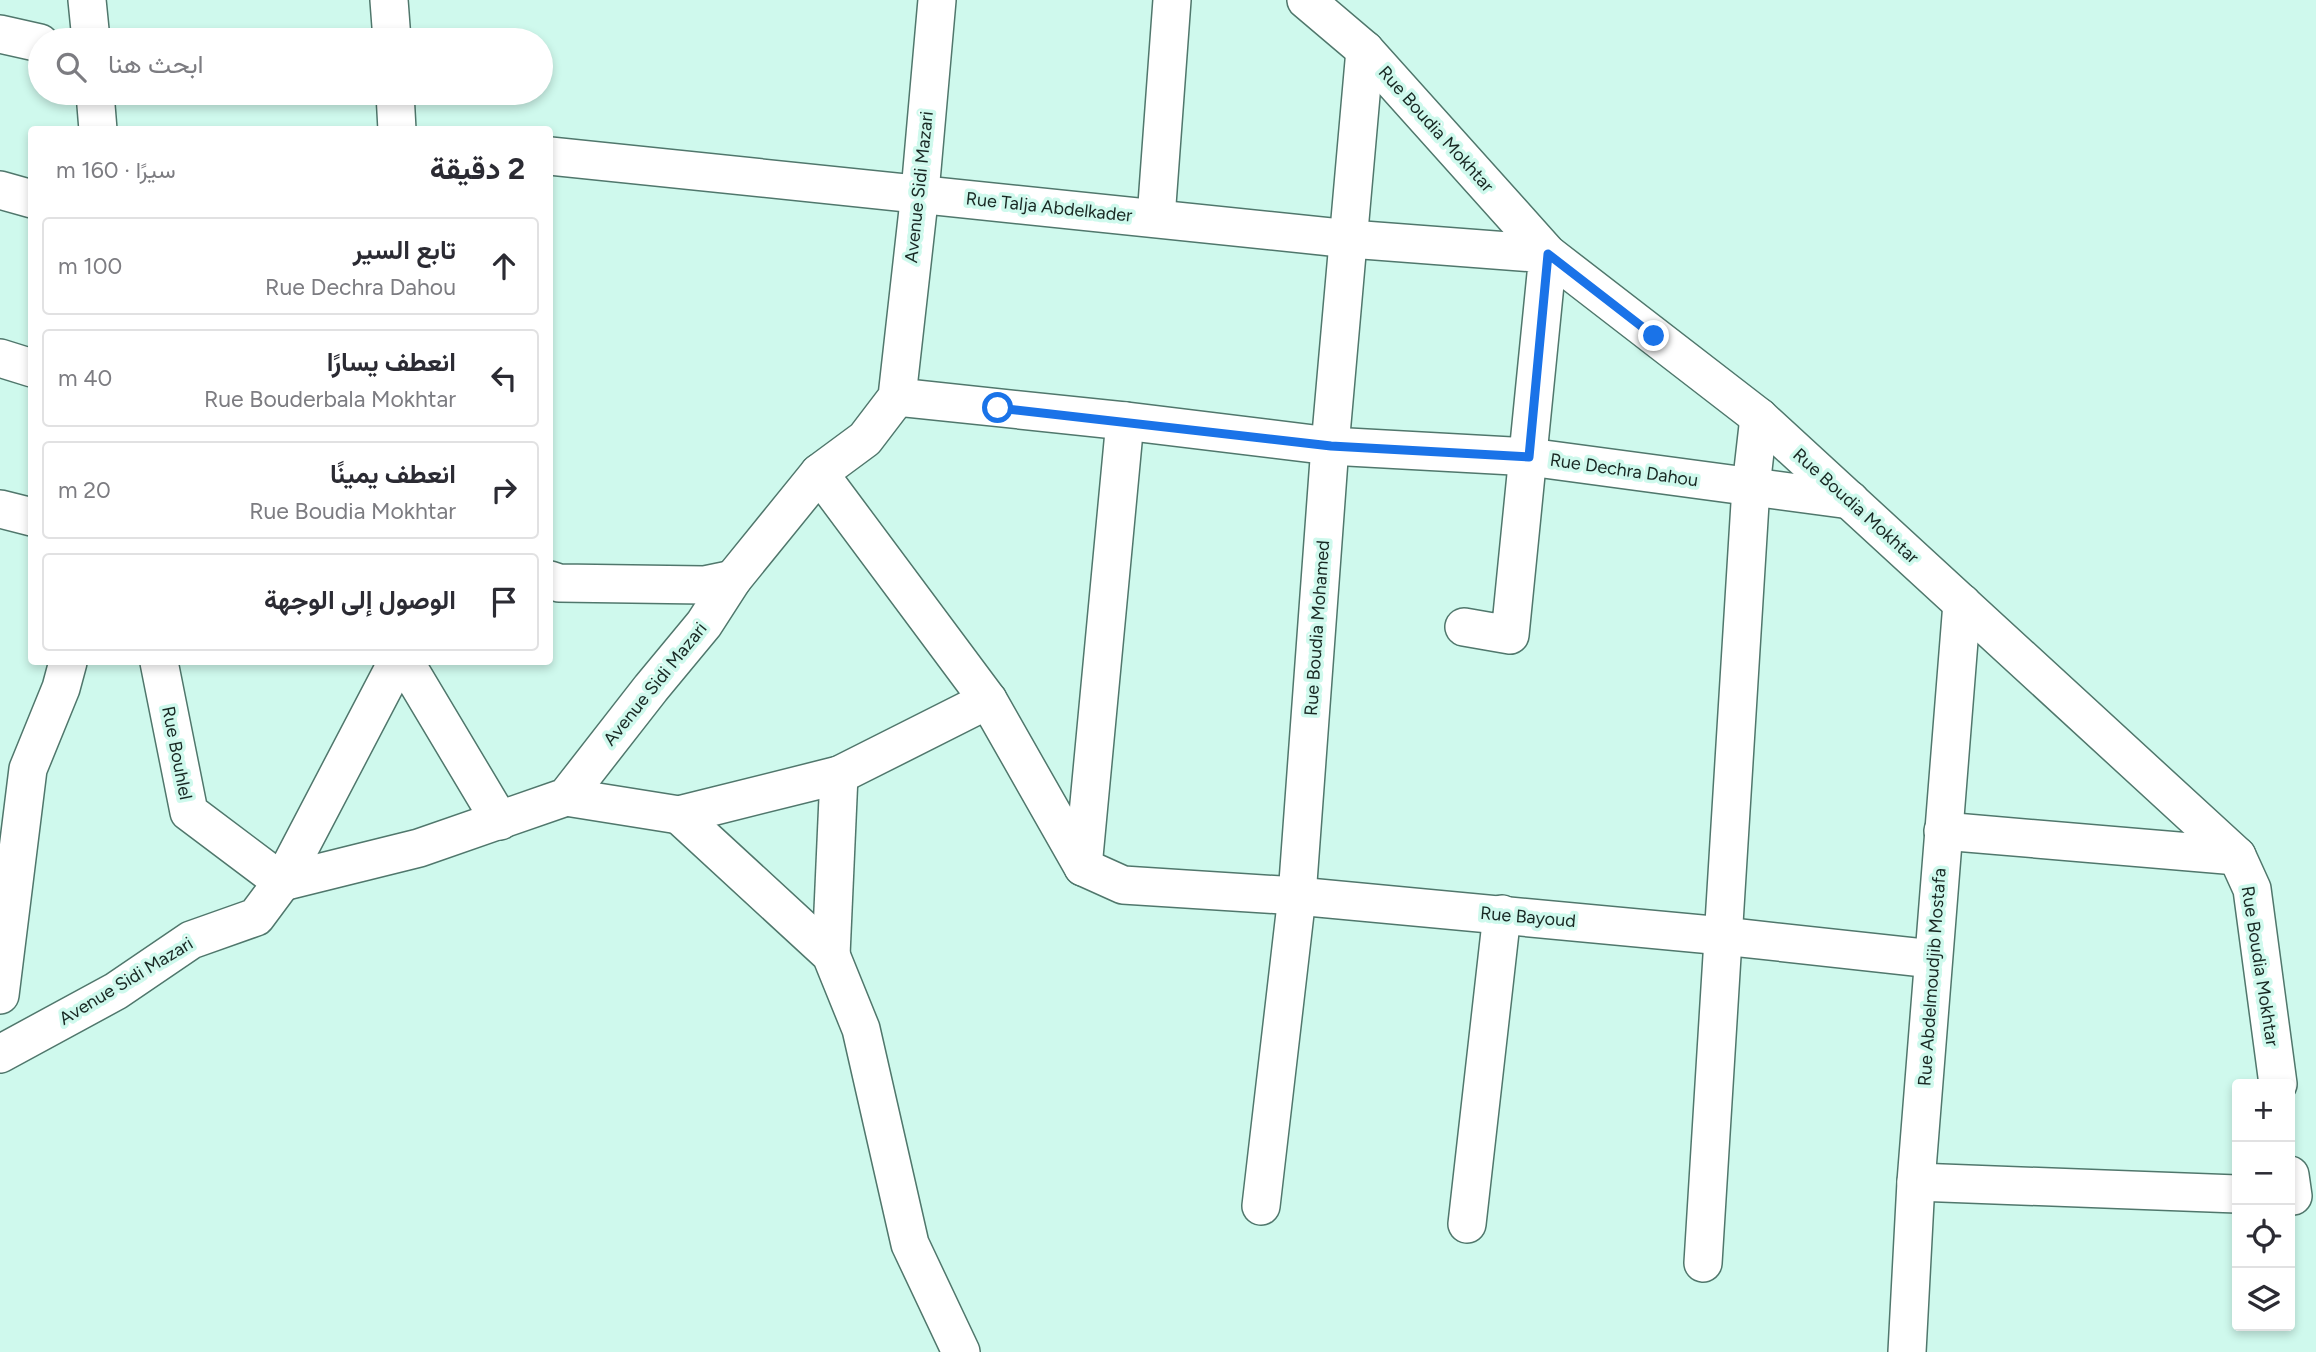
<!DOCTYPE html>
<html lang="ar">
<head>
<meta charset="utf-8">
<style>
	:root { --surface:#fff; --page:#f2f2f3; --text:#2b2b33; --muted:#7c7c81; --line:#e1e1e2 }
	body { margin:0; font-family:Figtree,Vazirmatn,sans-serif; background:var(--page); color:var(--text); direction:rtl }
	.controls { position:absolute; right:21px; bottom:21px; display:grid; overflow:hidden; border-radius:7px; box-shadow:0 4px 10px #0003 }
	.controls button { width:63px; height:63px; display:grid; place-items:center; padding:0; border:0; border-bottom:2px solid var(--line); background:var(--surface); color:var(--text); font:35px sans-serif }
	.stop { position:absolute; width:21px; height:21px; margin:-16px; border:5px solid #1a73e8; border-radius:50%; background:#fff }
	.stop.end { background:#1a73e8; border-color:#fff; box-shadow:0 2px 7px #0008 }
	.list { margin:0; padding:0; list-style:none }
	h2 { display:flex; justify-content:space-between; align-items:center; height:91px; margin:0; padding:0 28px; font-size:30px }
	h2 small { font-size:23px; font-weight:400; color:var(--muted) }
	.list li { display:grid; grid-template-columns:46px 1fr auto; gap:21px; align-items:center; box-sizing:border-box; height:98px; margin:0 14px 14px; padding:0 14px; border:2px solid var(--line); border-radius:7px }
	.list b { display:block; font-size:26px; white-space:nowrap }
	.list p { margin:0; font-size:23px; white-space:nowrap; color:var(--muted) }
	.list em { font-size:23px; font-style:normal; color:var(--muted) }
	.icon { flex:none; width:38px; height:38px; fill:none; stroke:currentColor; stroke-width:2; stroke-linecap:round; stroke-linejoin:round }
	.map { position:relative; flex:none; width:2316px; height:1352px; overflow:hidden; direction:ltr }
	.search { position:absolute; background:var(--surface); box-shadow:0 4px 10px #0003; left:28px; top:28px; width:525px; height:77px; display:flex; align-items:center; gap:18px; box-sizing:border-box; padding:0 24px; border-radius:38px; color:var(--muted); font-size:26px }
	.panel { position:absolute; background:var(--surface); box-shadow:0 4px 10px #0003; left:28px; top:126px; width:525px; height:539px; border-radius:7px; direction:rtl }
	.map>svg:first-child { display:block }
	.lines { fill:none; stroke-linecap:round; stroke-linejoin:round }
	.minor-casing { stroke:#50776c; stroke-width:40 }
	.minor { stroke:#fff; stroke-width:37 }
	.route { stroke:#1a73e8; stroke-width:9 }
	.labels { text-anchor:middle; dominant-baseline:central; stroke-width:7; stroke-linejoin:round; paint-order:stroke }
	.street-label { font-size:18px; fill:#182823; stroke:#cff9ed }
</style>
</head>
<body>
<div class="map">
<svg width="2316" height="1352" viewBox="0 0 2316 1352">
	<rect width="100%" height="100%" fill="#cff9ed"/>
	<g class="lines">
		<!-- minor casing -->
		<g class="minor-casing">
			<g id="minor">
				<polyline points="87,0 91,40"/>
				<polyline points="389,0 392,40"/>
				<polyline points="1306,0 1365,50 1548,254 1759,417 2237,856 2252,889 2278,1084"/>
				<polyline points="0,34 40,43"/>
				<polyline points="95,93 98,130"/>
				<polyline points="395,93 397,130"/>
				<polyline points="550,156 1350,239 1548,254 1510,635 1464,627"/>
				<polyline points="0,190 32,199"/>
				<polyline points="1156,218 1172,0"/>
				<polyline points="0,358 32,368"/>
				<polyline points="897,397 1125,421 1330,446 1529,457 1850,500"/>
				<polyline points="819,473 988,700 1083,867 1123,885 1297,896 1723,936 1933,959"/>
				<polyline points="0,509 32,517"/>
				<polyline points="550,580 559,583 704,585 733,579"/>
				<polyline points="159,662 189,812 282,882"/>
				<polyline points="405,662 500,821"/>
				<polyline points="566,797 679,815 839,775 988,700"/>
				<polyline points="679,815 831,955 861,1029 910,1244 961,1352"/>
				<polyline points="1943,831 2237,856"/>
				<polyline points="1083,867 1125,421"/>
				<polyline points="282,882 419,848 566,797 651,688 704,624 733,579 819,473 865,439 897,397 920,192 937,0"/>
				<polyline points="831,955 839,775"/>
				<polyline points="0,995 28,769 61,688 68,662"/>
				<polyline points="0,1054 116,991 191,940 256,917 282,882 397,662"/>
				<polyline points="2290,1175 2293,1196 2290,1196"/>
				<polyline points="1916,1182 2237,1194"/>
				<polyline points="1261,1206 1297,896 1330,446 1365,50"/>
				<polyline points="1467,1224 1502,914"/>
				<polyline points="1703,1263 1751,487 1759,417"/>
				<polyline points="1907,1352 1916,1182 1962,603"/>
			</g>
		</g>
		<!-- minor -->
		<use href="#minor" class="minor"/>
	</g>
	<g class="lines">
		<!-- route -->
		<polyline class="route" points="998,408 1331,446 1529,457 1548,254 1654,336"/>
	</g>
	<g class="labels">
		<!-- street labels -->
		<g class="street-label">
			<text transform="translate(1436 129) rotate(48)">Rue Boudia Mokhtar</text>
			<text transform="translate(919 187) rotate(-84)">Avenue Sidi Mazari</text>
			<text transform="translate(1049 207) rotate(6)">Rue Talja Abdelkader</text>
			<text transform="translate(1624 470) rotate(8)">Rue Dechra Dahou</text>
			<text transform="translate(1856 506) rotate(42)">Rue Boudia Mokhtar</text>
			<text transform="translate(1317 628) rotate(-86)">Rue Boudia Mohamed</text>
			<text transform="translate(655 684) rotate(-51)">Avenue Sidi Mazari</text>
			<text transform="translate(177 753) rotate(79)">Rue Bouhlel</text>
			<text transform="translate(1528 917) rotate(5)">Rue Bayoud</text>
			<text transform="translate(2260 966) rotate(81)">Rue Boudia Mokhtar</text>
			<text transform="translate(1932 977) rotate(-86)">Rue Abdelmoudjib Mostafa</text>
			<text transform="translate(126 981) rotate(-31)">Avenue Sidi Mazari</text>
		</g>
	</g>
</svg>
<div class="controls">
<button>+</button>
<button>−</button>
<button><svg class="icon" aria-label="locate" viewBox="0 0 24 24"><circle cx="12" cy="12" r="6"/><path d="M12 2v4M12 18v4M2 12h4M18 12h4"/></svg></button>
<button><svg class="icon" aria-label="layers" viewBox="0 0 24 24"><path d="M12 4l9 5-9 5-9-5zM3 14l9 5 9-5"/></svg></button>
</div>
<div class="stop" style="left:998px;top:408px"></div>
<div class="stop end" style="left:1654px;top:336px"></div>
<div class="search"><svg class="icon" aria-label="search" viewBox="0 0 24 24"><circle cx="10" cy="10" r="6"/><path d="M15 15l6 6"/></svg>ابحث هنا</div>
<section class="panel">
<h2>2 دقيقة<small>سيرًا · 160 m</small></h2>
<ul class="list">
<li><svg class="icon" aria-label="ahead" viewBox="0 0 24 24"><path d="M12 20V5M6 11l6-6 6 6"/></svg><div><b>تابع السير</b><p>Rue Dechra Dahou</p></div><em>100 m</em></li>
<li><svg class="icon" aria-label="left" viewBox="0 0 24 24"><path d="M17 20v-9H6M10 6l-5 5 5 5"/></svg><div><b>انعطف يسارًا</b><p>Rue Bouderbala Mokhtar</p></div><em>40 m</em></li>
<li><svg class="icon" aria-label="right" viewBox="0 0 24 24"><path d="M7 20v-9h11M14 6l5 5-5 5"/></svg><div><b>انعطف يمينًا</b><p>Rue Boudia Mokhtar</p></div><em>20 m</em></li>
<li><svg class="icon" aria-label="arrive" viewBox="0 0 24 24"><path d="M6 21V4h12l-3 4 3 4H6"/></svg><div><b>الوصول إلى الوجهة</b></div></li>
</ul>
</section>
</div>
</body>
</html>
